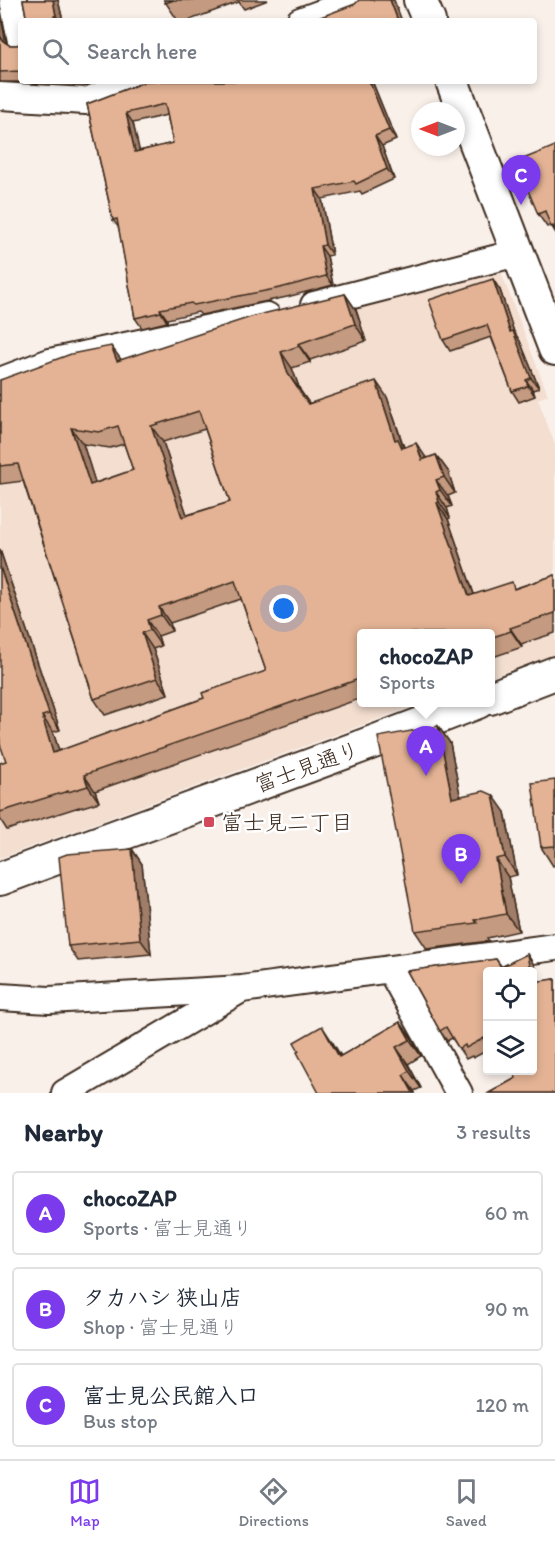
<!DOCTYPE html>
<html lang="en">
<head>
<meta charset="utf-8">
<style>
	:root { --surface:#fff; --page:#f6f6f7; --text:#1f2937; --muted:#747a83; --line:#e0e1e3; --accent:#7c3aed }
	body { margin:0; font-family:Itim,"Klee One",sans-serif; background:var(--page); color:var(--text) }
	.controls { position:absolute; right:18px; bottom:18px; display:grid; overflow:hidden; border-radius:6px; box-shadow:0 3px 9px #0003 }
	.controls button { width:54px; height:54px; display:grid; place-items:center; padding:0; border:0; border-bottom:2px solid var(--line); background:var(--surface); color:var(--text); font:30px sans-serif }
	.compass { position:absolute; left:411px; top:102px; width:54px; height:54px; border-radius:50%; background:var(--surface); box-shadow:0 3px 9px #0003; rotate:270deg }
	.you { position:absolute; left:284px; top:609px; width:21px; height:21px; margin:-15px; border:4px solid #fff; border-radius:50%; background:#1a73e8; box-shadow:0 0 0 9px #1a73e833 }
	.badge { display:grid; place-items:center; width:39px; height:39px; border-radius:50%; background:var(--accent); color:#fff; font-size:20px; font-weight:700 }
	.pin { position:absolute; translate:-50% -50px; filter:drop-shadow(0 2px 3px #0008) }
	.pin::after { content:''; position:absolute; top:32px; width:21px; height:18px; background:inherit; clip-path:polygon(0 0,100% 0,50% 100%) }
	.popup { position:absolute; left:357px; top:629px; width:138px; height:78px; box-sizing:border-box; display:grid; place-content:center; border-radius:6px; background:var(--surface); filter:drop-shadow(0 2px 4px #0005); font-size:20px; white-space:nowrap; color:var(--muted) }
	.popup b { font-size:22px; color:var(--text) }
	.popup::after { content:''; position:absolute; left:50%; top:100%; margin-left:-12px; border:12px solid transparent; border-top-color:var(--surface) }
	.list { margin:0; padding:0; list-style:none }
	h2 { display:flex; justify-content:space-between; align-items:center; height:78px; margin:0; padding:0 24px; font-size:26px }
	h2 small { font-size:20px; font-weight:400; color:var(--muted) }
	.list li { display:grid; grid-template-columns:39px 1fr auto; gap:18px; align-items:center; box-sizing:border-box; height:84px; margin:0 12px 12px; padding:0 12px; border:2px solid var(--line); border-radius:6px }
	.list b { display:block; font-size:22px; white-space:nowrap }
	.list p { margin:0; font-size:20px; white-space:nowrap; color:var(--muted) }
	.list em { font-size:20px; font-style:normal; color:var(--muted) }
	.icon { flex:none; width:33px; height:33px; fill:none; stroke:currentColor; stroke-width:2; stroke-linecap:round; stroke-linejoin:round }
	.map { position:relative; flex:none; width:555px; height:1093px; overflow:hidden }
	.search { position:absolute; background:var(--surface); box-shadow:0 3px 9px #0003; left:18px; right:18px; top:18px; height:66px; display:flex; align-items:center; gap:15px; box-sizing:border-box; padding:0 21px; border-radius:6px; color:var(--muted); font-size:22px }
	.sheet { height:366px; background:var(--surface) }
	nav { display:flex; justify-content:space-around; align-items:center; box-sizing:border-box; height:84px; border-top:2px solid var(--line); background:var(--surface); font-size:16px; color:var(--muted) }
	nav a { display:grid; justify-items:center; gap:3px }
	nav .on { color:var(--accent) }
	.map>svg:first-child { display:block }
	.built { fill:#f3ded0 }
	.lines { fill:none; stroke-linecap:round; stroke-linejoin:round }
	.minor-casing { stroke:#3b2a1e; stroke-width:30 }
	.tertiary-casing { stroke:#3b2a1e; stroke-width:36 }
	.minor { stroke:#fff; stroke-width:26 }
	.tertiary { stroke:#fff; stroke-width:32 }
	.wall { fill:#c49a80; stroke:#3b2a1e; stroke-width:1.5; fill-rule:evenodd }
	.shaded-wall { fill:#a07d68; stroke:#3b2a1e; stroke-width:1.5 }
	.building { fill:#e4b395; stroke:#3b2a1e; stroke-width:1.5; fill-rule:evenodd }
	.poi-dot { fill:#d1495b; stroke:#fff; stroke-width:2 }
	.labels { text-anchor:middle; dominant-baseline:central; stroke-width:5; stroke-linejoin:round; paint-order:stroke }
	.street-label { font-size:22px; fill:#3b2a1e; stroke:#fff }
	.poi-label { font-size:22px; fill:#3b2a1e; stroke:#fff; text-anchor:start }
</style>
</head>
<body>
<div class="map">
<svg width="555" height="1093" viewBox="0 0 555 1093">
	<rect width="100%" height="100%" fill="#faf0ea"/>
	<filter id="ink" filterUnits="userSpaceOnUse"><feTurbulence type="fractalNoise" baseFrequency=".0167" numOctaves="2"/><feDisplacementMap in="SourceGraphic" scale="12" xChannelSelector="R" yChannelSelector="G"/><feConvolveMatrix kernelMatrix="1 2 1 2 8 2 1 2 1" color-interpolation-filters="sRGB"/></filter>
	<g filter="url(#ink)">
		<!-- built -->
		<polygon class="built" points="499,267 548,395 538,399 555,445 555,654 491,677 490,634 362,634 362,702 422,703 0,858 0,388"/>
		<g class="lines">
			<!-- minor casing -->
			<g class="minor-casing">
				<g id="minor">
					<polyline points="13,0 21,41"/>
					<polyline points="300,21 357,0"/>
					<polyline points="0,96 86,101 137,81"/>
					<polyline points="314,305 517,253"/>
					<polyline points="0,381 50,362 267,316"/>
					<polyline points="390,969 459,1093"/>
					<polyline points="0,997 49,1000 242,989 555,947"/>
					<polyline points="65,1093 238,991"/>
				</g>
			</g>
			<!-- tertiary casing -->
			<g class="tertiary-casing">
				<g id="tertiary">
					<polyline points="420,0 429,21"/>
					<polyline points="452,81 555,349"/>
					<polyline points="490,698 555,673"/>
					<path d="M 0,879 C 159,819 320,764 478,702"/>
				</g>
			</g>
			<!-- minor -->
			<use href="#minor" class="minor"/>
			<!-- tertiary -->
			<use href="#tertiary" class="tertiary"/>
		</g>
		<!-- wall -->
		<g class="wall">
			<polygon points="23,0 58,0 63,21 27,21"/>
			<polygon points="164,0 268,0 244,9 239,2 187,21 178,21"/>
			<polygon points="0,11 6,43 9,45 17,45 21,43 21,81 30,81 24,82 0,82"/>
			<path d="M 147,81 L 372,81 L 396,140 L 382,146 L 394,179 L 362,194 L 360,191 L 322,199 L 332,255 L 327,256 L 333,285 L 287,297 L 201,315 L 198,312 L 167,319 L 167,322 L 142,328 L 135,318 L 119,228 L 113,220 L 87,104 ZM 167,115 L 173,143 L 139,151 L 133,123 Z"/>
			<polygon points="555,146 555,232 551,225 547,227 538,214"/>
			<polygon points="500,290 514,332 520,341 539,388 533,390 535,396 519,402 512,391 491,337 450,351 443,340"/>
			<path d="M 345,294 L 356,310 L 366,341 L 310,360 L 310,362 L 292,368 L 300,390 L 309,403 L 387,397 L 404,447 L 427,458 L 436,455 L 448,471 L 455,493 L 448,496 L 452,506 L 447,508 L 450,518 L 448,519 L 474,594 L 516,588 L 555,575 L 555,633 L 521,644 L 522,647 L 490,658 L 490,633 L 362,633 L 362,698 L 95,791 L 99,802 L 79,808 L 79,807 L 7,830 L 0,819 L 0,763 L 6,761 L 0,550 L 60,730 L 53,732 L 59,751 L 204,698 L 266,671 L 241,599 L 170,623 L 172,631 L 158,636 L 161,646 L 153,649 L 168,694 L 105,715 L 94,699 L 23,481 L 0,484 L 0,380 L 121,360 ZM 205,429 L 230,502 L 187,515 L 163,442 ZM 83,444 L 110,448 L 124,444 L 133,470 L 95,483 Z"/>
			<polygon points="438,726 450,743 460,796 505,812 517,875 508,877 519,931 487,938 489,941 427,949 415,931"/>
			<polygon points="555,780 555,865 553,866 541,847"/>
			<polygon points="132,849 142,864 151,954 78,961 68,946"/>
			<polygon points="527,954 534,965 538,982 555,979 555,1093 489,1093 516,1078 512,1071 532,1071 532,972 488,972 488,1050 473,1058 472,1056 466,1059 452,1038 447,1041 440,1031 407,971 496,959 502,967"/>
			<polygon points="400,1022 412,1039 421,1056 408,1064 421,1088 414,1091 415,1093 319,1093 333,1043 341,1056"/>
		</g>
		<!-- shaded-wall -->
		<g class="shaded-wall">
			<polygon points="53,0 58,0 63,21 60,21 56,16"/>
			<polygon points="390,0 394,0 402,21 398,21"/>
			<polygon points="0,11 6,44 10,51 0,36"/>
			<polygon points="369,81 372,81 396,140 389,130"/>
			<polygon points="126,113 133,123 142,162 135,152"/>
			<polygon points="375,136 382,146 394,179 387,169"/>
			<polygon points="315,189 322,199 332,255 325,245"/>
			<polygon points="320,246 327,256 333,285 326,276"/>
			<polygon points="493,279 500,290 514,332 520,341 539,388 531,378 510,332"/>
			<polygon points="345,294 356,310 366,341 355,324"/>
			<polygon points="160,309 167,319 167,322 161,312"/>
			<polygon points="298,344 310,360 310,362 299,346"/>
			<polygon points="111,346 123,362 117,361"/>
			<polygon points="281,352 292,368 300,390 288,374"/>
			<polygon points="526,380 533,390 535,396 528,386"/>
			<polygon points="376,381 387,397 403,446 410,455 413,464 395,440"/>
			<polygon points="151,426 163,442 193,533 182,517"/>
			<polygon points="71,428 83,444 101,501 90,485"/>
			<polygon points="416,443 427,459 422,460"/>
			<polygon points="436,455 448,471 455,493 444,477"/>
			<polygon points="436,480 448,496 452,506 440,490"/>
			<polygon points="436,492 447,508 450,518 439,502"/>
			<polygon points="437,503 448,519 480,612 469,596"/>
			<polygon points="0,550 60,730 49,714 0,567"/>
			<polygon points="159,607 170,623 172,631 161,615"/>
			<polygon points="147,620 158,636 161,646 150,630"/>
			<polygon points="510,628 521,644 522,647 511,631"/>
			<polygon points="142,633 153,649 168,694 157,678"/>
			<polygon points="42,716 53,732 65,769 53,753"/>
			<polygon points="438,726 450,743 464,815 452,798"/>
			<polygon points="84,775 95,791 99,802 88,786"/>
			<polygon points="493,795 505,812 517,875 505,857"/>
			<polygon points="132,849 142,864 151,954 140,939"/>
			<polygon points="496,859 508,877 519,931 506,914"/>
			<polygon points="527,954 534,965 540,993 533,983 532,972 530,972"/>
			<polygon points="400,1022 412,1039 421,1056 410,1040"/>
			<polygon points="322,1026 333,1043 350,1074 339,1057"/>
			<polygon points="396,1047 408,1064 421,1088 409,1071"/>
			<polygon points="403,1075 414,1091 415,1093 413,1093"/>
		</g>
		<!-- building -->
		<g class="building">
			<polygon points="23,0 53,0 56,16 54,16 55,21 27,21"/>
			<polygon points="164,0 174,0 165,3"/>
			<polygon points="359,0 390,0 398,21 310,21 355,4"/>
			<polygon points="0,36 3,41 9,45 17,45 21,43 21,71 0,72"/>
			<path d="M 147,81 L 369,81 L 389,130 L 375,136 L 387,169 L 356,184 L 354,181 L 315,189 L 325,245 L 320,246 L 326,276 L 280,288 L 194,305 L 191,303 L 160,309 L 161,312 L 135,318 L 117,219 L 113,220 L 87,104 ZM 165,104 L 173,143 L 135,152 L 126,113 Z"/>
			<polygon points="555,146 555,231 553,226 551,227 545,211 538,214 516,162"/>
			<polygon points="493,279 510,332 513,331 531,378 526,380 528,386 512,391 487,325 443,340 429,300"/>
			<path d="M 345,294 L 355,324 L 298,344 L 299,346 L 281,352 L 288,374 L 308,404 L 376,381 L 395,440 L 398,439 L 402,448 L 416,443 L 422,460 L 436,455 L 444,477 L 436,480 L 440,490 L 436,492 L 439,502 L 437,503 L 469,596 L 512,582 L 514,589 L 555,575 L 555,613 L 510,628 L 511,631 L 490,638 L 490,633 L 362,633 L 362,678 L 84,775 L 88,786 L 68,792 L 68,791 L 0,812 L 0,763 L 6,761 L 0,744 L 0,567 L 49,714 L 42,716 L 53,753 L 204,698 L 202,693 L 266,671 L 235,581 L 159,607 L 161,615 L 147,620 L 150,630 L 142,633 L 157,678 L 94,699 L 18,464 L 0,466 L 0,380 L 71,354 L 111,346 L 117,361 L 254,316 ZM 199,411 L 230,502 L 182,517 L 151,426 ZM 118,426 L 133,470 L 90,485 L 71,428 L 99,432 Z"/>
			<polygon points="438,726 452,798 484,791 493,795 505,857 496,859 506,914 475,920 477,923 415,931 378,737"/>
			<polygon points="555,780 555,846 541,847 532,783"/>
			<polygon points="132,849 140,939 68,946 59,857 67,854"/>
			<polygon points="527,954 530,972 488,972 488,1036 466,1048 465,1045 459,1049 446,1027 440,1031 407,971 496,959 501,967"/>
			<polygon points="555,979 555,1093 489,1093 516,1078 512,1071 532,1071 532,982"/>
			<polygon points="400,1022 410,1040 396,1047 409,1071 403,1075 413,1093 319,1093 297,1052 299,1051 294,1042 322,1026 339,1057"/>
		</g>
	</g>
	<!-- markers -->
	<rect class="poi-dot" x="203" y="816" width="12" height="12" rx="3"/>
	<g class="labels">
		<!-- street labels -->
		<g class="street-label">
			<text transform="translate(307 767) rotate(-20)">富士見通り</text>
		</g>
		<!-- poi labels -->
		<g class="poi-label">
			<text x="221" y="822">富士見二丁目</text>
		</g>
	</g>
</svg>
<div class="controls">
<button><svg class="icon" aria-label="locate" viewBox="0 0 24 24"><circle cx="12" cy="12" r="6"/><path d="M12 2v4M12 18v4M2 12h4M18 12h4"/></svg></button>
<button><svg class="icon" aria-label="layers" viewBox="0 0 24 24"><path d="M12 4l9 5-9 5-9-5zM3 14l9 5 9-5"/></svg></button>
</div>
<svg class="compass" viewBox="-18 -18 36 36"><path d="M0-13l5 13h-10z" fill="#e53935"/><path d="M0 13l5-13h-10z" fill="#747a83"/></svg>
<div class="you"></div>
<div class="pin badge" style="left:426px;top:776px">A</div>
<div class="popup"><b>chocoZAP</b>Sports</div>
<div class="pin badge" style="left:461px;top:884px">B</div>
<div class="pin badge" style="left:521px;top:205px">C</div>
<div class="search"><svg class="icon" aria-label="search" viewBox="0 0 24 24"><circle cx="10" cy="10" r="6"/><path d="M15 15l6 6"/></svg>Search here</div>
</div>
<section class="sheet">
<h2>Nearby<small>3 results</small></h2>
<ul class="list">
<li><span class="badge">A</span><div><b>chocoZAP</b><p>Sports · 富士見通り</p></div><em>60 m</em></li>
<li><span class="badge">B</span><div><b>タカハシ 狭山店</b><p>Shop · 富士見通り</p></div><em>90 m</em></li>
<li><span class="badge">C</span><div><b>富士見公民館入口</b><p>Bus stop</p></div><em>120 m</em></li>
</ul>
</section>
<nav>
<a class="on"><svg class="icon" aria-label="map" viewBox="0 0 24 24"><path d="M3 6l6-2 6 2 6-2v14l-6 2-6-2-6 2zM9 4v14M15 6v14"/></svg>Map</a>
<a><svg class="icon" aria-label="directions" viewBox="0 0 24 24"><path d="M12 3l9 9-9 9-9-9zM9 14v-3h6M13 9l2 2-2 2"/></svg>Directions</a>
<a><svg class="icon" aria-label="saved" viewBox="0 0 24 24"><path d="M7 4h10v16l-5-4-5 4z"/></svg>Saved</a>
</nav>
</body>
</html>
